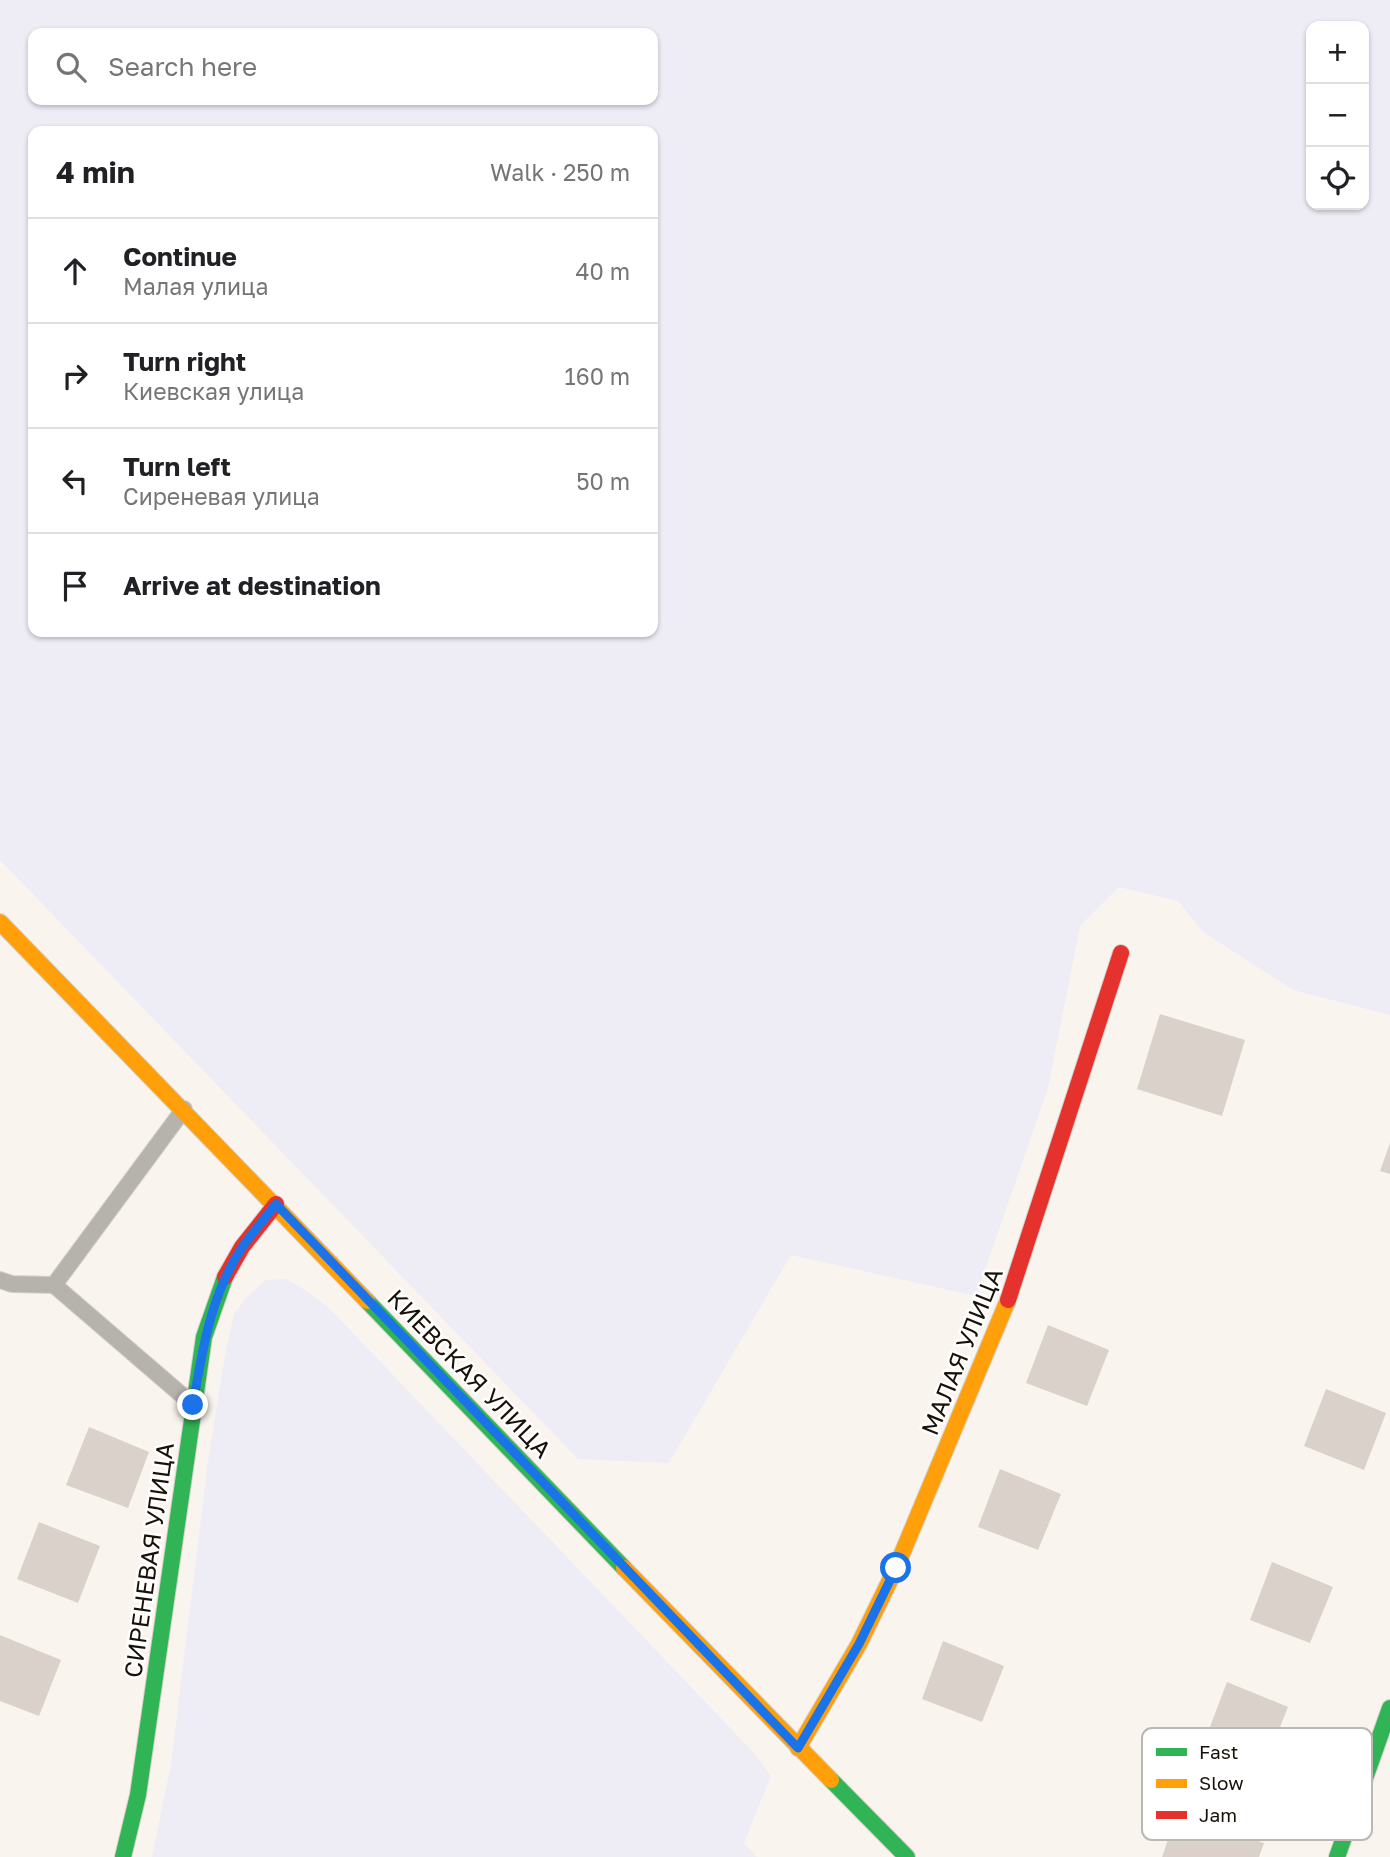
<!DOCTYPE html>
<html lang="en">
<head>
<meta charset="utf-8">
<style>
	:root { --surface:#fff; --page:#f6f6f6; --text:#202124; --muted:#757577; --line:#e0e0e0 }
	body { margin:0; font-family:"Golos Text",sans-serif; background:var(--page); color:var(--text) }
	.controls { position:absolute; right:21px; top:21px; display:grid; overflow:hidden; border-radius:14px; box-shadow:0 2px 5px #0004 }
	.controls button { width:63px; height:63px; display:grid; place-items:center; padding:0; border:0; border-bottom:2px solid var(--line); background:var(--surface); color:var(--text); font:35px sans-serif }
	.stop { position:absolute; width:21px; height:21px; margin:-16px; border:5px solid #1a73e8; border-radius:50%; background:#fff }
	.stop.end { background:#1a73e8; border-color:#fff; box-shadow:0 2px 7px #0008 }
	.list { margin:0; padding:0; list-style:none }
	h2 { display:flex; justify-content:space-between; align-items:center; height:91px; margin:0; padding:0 28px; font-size:30px }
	h2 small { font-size:23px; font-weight:400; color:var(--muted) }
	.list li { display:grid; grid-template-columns:46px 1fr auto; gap:21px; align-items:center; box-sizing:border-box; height:105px; padding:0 28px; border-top:2px solid var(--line) }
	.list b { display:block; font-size:26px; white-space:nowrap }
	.list p { margin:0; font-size:23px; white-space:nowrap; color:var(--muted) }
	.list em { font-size:23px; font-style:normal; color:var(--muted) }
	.icon { flex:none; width:38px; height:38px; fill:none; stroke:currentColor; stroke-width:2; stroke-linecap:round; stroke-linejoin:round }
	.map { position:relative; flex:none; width:1390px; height:1857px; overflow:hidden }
	.search { position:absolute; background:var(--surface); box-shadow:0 2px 5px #0004; left:28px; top:28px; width:630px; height:77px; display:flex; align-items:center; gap:18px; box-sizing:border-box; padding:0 24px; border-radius:14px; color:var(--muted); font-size:26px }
	.panel { position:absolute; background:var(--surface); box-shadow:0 2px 5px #0004; left:28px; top:126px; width:630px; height:511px; border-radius:14px }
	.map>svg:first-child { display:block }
	.green { fill:#eeedf6; fill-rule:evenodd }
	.building { fill:#dad2ca }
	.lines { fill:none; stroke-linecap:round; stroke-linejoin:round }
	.lane-casing { stroke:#d5d0ca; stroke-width:18 }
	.fast-casing { stroke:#d5d0ca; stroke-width:18 }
	.slow-casing { stroke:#d5d0ca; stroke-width:18 }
	.jam-casing { stroke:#d5d0ca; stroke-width:18 }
	.lane { stroke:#b6b3ad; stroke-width:16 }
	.fast { stroke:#30b455; stroke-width:16 }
	.slow { stroke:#ff9f0a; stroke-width:16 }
	.jam { stroke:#e5322d; stroke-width:16 }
	.route { stroke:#1a73e8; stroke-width:9 }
	.labels { text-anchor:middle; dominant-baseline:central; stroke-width:5; stroke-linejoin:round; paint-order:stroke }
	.street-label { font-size:24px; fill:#181107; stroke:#fff }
	.key { fill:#fff; stroke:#bab8b5; stroke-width:2 }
	.key-label { font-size:19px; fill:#181107 }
</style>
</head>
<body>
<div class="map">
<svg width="1390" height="1857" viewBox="0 0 1390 1857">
	<rect width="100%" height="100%" fill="#faf4ee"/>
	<!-- green -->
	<g class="green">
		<path d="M 0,0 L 1390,0 L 1390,1015 L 1293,990 L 1203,932 L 1178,901 L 1119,887 L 1080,926 L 1048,1088 L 976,1296 L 791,1255 L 669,1463 L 578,1459 L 0,860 ZM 1364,26 L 1364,205 L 1311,205 L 1311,26 ZM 33,33 L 653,33 L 653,100 L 33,100 ZM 33,131 L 653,131 L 653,632 L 33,632 Z"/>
		<polygon points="287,1279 308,1292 330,1309 756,1755 771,1776 744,1843 757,1857 152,1857 171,1764 208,1461 225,1355 234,1314 247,1297 266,1280"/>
	</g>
	<!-- building -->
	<g class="building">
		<polygon points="1160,1014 1245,1040 1222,1116 1137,1089"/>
		<polygon points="1390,1143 1390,1174 1380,1171"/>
		<polygon points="1048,1325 1109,1350 1087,1406 1026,1383"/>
		<polygon points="1326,1389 1386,1413 1364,1470 1304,1446"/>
		<polygon points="89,1427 149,1452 128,1508 66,1485"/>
		<polygon points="1000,1469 1061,1494 1038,1550 978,1527"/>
		<polygon points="39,1522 100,1546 78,1603 17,1579"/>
		<polygon points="1272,1562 1333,1587 1310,1643 1250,1620"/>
		<polygon points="0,1635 61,1660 39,1716 0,1701"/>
		<polygon points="943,1641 1004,1666 982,1722 922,1699"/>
		<polygon points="1227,1682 1288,1707 1266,1763 1205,1740"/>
		<polygon points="1177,1813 1264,1843 1259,1857 1162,1857"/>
	</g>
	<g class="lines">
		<!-- lane casing -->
		<g class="lane-casing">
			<g id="lane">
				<polyline points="184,1109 54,1285 191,1403"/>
				<polyline points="0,1280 12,1284 54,1285"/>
			</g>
		</g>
		<!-- fast casing -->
		<g class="fast-casing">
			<g id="fast">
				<polyline points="367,1301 624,1568"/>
				<polyline points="831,1780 907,1857"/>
				<polyline points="123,1857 138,1795 204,1337 225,1277"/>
				<polyline points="1337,1857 1390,1708"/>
			</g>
		</g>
		<!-- slow casing -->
		<g class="slow-casing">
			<g id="slow">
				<polyline points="0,922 367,1301"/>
				<polyline points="624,1568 831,1780"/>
				<polyline points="798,1748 859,1644 896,1568 1008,1300"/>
			</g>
		</g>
		<!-- jam casing -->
		<g class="jam-casing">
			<g id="jam">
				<polyline points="225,1277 242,1247 276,1204"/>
				<polyline points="1008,1300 1121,953"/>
			</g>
		</g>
		<!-- lane -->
		<use href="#lane" class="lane"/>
		<!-- fast -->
		<use href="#fast" class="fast"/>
		<!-- slow -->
		<use href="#slow" class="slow"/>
		<!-- jam -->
		<use href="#jam" class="jam"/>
	</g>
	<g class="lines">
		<!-- route -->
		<path class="route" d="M 193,1405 C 202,1351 211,1293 243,1246 C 253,1232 265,1218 276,1204 L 798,1748 L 859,1644 L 896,1568"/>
	</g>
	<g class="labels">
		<!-- street labels -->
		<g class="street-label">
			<text transform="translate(961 1351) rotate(-68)">МАЛАЯ УЛИЦА</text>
			<text transform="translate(470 1373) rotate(46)">КИЕВСКАЯ УЛИЦА</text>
			<text transform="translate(148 1560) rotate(-82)">СИРЕНЕВАЯ УЛИЦА</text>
		</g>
	</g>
	<!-- legend -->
	<rect x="1142" y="1728" width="230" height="112" rx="10" class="key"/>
	<rect x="1156" y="1748" width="31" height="8" fill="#30b455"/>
	<rect x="1156" y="1779" width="31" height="9" fill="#ff9f0a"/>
	<rect x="1156" y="1811" width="31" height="8" fill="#e5322d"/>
	<g class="key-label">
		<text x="1199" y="1759">Fast</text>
		<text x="1199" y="1790">Slow</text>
		<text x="1199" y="1822">Jam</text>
	</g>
</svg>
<div class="controls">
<button>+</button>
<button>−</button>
<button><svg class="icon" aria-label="locate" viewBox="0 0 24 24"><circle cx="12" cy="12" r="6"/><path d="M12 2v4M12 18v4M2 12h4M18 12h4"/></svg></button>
</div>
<div class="stop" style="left:896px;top:1568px"></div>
<div class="stop end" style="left:193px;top:1405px"></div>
<div class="search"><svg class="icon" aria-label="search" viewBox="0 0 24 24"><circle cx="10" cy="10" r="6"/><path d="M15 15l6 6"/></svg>Search here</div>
<section class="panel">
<h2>4 min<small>Walk · 250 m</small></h2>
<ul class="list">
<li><svg class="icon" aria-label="ahead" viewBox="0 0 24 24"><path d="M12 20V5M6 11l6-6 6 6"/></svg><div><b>Continue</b><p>Малая улица</p></div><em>40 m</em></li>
<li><svg class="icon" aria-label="right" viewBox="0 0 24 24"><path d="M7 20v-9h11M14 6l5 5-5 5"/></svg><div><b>Turn right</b><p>Киевская улица</p></div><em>160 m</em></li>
<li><svg class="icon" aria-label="left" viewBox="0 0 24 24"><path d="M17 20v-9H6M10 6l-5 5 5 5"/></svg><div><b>Turn left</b><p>Сиреневая улица</p></div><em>50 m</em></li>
<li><svg class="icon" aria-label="arrive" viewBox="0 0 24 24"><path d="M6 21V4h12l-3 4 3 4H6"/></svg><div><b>Arrive at destination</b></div></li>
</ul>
</section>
</div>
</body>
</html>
